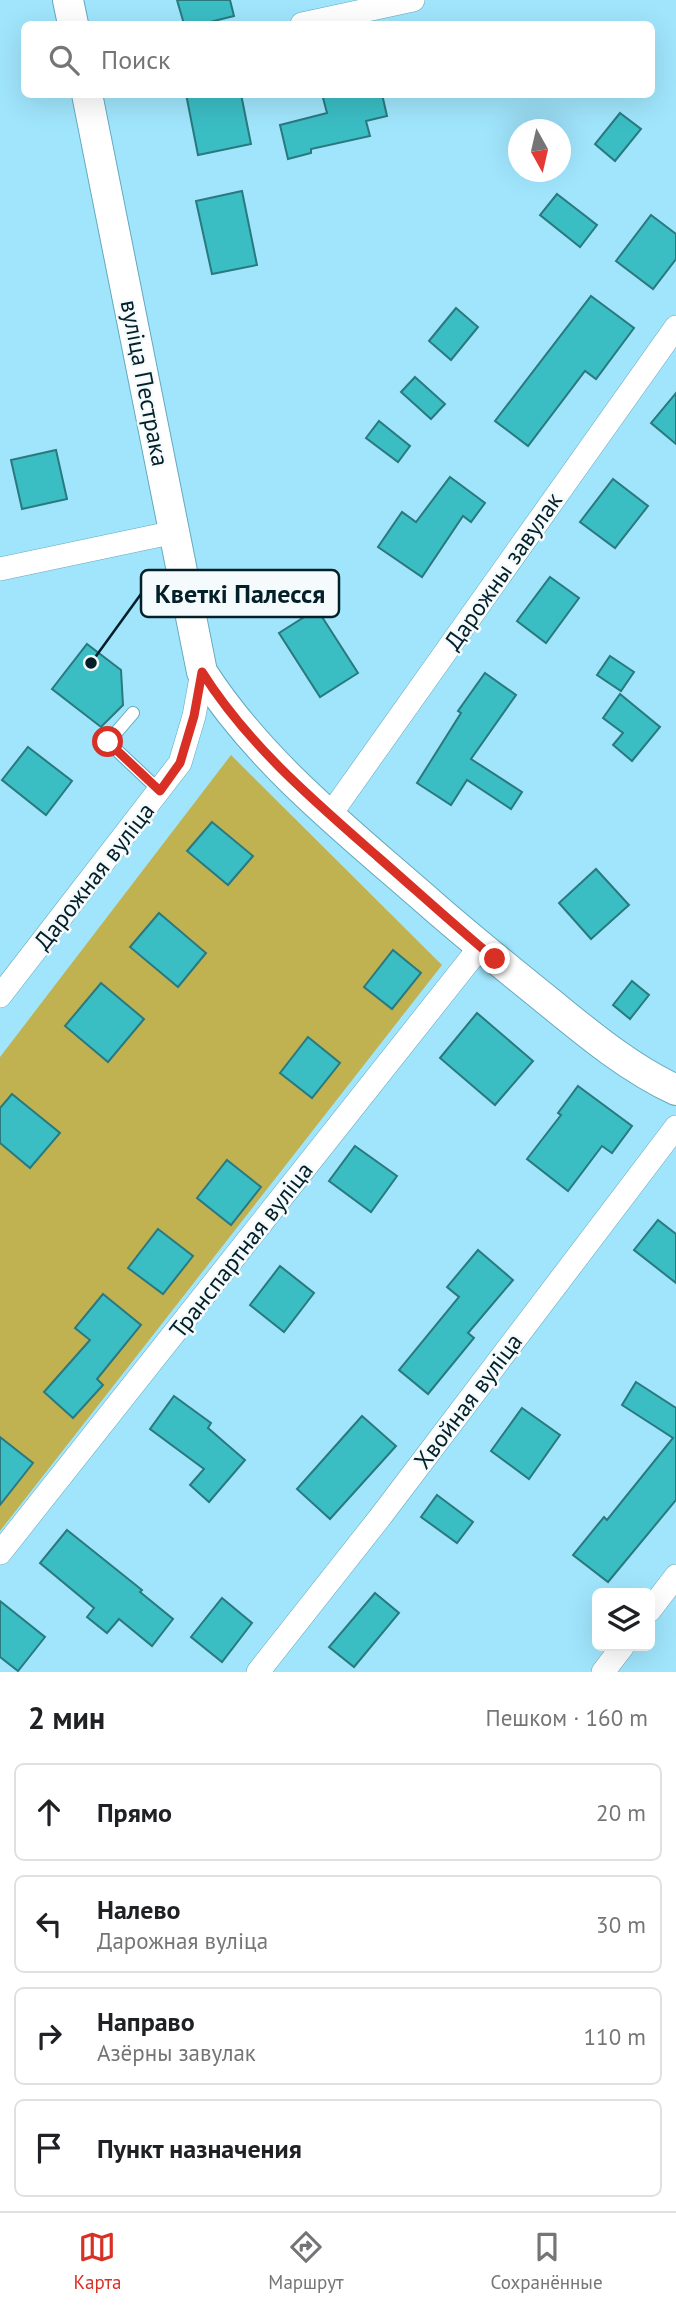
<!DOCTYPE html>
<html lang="ru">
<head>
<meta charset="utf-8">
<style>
	:root { --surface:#fff; --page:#f2f2f2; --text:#202124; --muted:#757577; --line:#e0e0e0; --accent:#d93025 }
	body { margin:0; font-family:"PT Sans",sans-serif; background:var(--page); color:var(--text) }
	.controls { position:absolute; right:21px; bottom:21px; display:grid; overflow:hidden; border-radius:10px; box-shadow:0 7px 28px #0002 }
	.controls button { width:63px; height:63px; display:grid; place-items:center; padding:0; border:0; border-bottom:2px solid var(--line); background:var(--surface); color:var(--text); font:35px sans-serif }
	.compass { position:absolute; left:508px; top:119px; width:63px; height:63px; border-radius:50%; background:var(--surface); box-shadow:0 7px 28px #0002; rotate:172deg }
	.stop { position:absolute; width:21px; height:21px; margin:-16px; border:5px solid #d93025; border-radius:50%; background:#fff }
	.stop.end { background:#d93025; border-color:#fff; box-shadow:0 2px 7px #0008 }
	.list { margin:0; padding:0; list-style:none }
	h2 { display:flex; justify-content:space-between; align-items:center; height:91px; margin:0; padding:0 28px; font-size:30px }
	h2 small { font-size:23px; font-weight:400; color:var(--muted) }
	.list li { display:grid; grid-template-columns:46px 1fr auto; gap:21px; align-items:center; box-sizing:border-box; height:98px; margin:0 14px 14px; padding:0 14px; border:2px solid var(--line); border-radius:10px }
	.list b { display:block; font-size:26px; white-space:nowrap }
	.list p { margin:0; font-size:23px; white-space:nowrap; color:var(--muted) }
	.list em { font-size:23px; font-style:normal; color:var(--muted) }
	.icon { flex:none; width:38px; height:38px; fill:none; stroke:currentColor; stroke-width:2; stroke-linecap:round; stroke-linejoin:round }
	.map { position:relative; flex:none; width:676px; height:1672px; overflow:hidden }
	.search { position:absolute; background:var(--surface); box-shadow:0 7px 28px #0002; left:21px; right:21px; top:21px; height:77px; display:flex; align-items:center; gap:18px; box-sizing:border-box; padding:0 24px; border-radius:10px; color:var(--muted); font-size:26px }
	.sheet { height:539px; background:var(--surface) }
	nav { display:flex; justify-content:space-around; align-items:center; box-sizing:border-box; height:98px; border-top:2px solid var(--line); background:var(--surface); font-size:19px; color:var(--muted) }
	nav a { display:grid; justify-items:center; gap:4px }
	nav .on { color:var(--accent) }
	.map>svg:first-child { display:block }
	.green { fill:#c1b251 }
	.building { fill:#3bbdc4; stroke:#29797e; stroke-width:2 }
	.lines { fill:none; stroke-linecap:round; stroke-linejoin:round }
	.service-casing { stroke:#64a8be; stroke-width:14 }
	.minor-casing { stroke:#64a8be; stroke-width:24 }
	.tertiary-casing { stroke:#64a8be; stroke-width:32 }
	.service { stroke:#fff; stroke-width:12 }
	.minor { stroke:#fff; stroke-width:23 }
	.tertiary { stroke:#fff; stroke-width:30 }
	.route { stroke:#d93025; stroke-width:9 }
	.labels { text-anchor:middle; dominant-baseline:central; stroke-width:5; stroke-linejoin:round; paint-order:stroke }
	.street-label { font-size:24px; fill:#032029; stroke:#f5fbfd }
	.leader { fill:none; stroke:#032029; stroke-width:2.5 }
	.callout-dot { fill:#032029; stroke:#f5fbfd; stroke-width:2.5 }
	.callout { fill:#f5fbfd; stroke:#032029; stroke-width:2.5 }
	.callout-label { font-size:26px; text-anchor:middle; font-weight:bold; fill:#032029 }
</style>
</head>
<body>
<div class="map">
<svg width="676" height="1672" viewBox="0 0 676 1672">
	<rect width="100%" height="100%" fill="#a0e5fc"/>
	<!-- green -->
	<polygon class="green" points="231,755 442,965 0,1531 0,1057"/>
	<!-- building -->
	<g class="building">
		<polygon points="177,0 230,0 234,16 202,24 184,24"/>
		<polygon points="186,94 241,94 251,144 198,155"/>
		<polygon points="322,94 382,94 387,116 366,121 370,136 311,149 311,153 288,159 280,125 327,113"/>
		<polygon points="620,113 641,129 615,161 595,144"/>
		<polygon points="242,191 257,265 212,274 196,201"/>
		<polygon points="557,194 597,225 580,247 540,215"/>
		<polygon points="651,215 676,234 676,259 653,289 616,261"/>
		<polygon points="591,296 634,328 596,379 585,371 528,446 495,421"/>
		<polygon points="456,308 478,327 451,360 429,341"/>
		<polygon points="415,377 445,404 431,419 401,392"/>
		<polygon points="676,393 676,444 651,423"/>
		<polygon points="379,421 410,446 398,462 366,438"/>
		<polygon points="56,450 67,499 22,509 11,460"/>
		<polygon points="450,477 485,503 471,522 463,516 422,577 378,547 402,512 416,522"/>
		<polygon points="613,479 648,506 615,548 580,522"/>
		<polygon points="550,577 579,598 546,643 517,621"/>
		<polygon points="317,609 358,673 320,697 279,633"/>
		<polygon points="87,644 121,670 123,705 101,727 52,689"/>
		<polygon points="610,656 634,672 621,691 597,675"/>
		<polygon points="485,673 516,695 471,759 522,792 511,809 467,780 451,805 417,783 461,713 458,711"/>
		<polygon points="620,694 660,727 632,761 613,745 623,733 603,718"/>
		<polygon points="28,747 72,781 46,815 2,780"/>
		<polygon points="212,822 253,856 228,885 187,851"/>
		<polygon points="596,869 629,905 591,939 559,903"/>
		<polygon points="159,913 206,953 178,987 130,947"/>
		<polygon points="393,950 421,973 392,1009 364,987"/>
		<polygon points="632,981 649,995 630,1019 613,1005"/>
		<polygon points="101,983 144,1019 108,1062 65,1026"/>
		<polygon points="477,1013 533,1061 495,1105 440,1058"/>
		<polygon points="308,1037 340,1063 312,1098 280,1073"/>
		<polygon points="578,1086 632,1126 612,1153 602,1146 568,1191 527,1159 561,1115 558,1113"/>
		<polygon points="12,1094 60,1133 30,1168 0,1143 0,1108"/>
		<polygon points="355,1146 397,1176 371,1212 329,1181"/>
		<polygon points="227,1160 261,1187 231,1225 197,1198"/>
		<polygon points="658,1220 676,1234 676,1283 634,1250"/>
		<polygon points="158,1229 193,1256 163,1294 128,1268"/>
		<polygon points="478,1250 513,1280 468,1333 474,1338 428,1394 399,1370 459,1297 447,1287"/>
		<polygon points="280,1266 314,1293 284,1332 250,1305"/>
		<polygon points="103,1294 141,1325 97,1379 103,1385 73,1418 44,1392 90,1340 75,1328"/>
		<polygon points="636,1382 676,1408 676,1500 608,1582 573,1555 604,1517 607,1520 673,1438 622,1405"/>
		<polygon points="174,1396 211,1423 208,1428 245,1460 209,1502 190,1485 204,1469 150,1429"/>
		<polygon points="522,1408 560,1435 529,1479 491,1451"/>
		<polygon points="362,1416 396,1446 330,1519 297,1489"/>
		<polygon points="0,1437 33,1463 0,1505"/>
		<polygon points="437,1495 473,1522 457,1543 421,1517"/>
		<polygon points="67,1530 142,1590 140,1592 173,1619 152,1646 119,1619 107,1633 87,1617 94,1608 40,1563"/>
		<polygon points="375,1593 399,1613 354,1667 329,1647"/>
		<polygon points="222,1598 252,1623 222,1662 191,1637"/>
		<polygon points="0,1601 45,1637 18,1671 0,1657"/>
	</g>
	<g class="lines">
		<!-- service casing -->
		<g class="service-casing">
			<polyline id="service" points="133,713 108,742 160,791"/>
		</g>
		<!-- minor casing -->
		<g class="minor-casing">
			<g id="minor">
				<polyline points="302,24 413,0"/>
				<polyline points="0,569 175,532"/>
				<polyline points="330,815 676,327"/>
				<polyline points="0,996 180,763 194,716 202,672"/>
				<polyline points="0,1553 480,947"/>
				<polyline points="650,1610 676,1576"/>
				<polyline points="258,1672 381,1516 676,1127"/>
				<polyline points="603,1672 623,1646"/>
			</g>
		</g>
		<!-- tertiary casing -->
		<g class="tertiary-casing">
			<g id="tertiary">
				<polyline points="68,0 73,24"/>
				<path d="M 87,94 L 202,672 C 261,764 350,833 432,905 C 472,940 513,973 554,1006 C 592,1037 631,1069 676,1090"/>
			</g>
		</g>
		<!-- service -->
		<use href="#service" class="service"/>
		<!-- minor -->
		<use href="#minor" class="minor"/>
		<!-- tertiary -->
		<use href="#tertiary" class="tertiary"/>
	</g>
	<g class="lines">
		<!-- route -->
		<path class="route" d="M 108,742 L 160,791 L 180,763 L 194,716 L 202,672 C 248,745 314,801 378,857 C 417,891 455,926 495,959"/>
	</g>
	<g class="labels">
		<!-- street labels -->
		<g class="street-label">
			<text transform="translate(145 383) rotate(79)">вуліца Пестрака</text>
			<text transform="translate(503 571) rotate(-55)">Дарожны завулак</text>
			<text transform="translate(94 876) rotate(-52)">Дарожная вуліца</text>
			<text transform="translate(241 1250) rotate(-52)">Транспартная вуліца</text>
			<text transform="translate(468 1401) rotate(-53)">Хвойная вуліца</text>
		</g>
	</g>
	<!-- callouts -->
	<path class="leader" d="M91 663L141 594"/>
	<circle class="callout-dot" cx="91" cy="663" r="7"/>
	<rect class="callout" x="141" y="570" width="198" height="47" rx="7"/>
	<g class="callout-label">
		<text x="240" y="603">Кветкі Палесся</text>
	</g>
</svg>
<div class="controls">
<button><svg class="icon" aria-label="layers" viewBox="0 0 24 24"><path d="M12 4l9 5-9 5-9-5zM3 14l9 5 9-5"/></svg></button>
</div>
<svg class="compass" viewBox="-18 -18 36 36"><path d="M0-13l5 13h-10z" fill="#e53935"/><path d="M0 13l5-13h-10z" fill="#757577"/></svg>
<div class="stop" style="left:108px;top:742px"></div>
<div class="stop end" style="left:495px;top:959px"></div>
<div class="search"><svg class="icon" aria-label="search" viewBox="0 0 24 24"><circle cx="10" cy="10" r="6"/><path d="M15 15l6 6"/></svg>Поиск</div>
</div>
<section class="sheet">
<h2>2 мин<small>Пешком · 160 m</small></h2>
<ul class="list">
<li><svg class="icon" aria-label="ahead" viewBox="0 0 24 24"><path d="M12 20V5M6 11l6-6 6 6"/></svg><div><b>Прямо</b></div><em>20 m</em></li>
<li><svg class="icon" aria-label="left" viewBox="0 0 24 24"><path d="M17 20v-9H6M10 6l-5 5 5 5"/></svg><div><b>Налево</b><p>Дарожная вуліца</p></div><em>30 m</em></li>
<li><svg class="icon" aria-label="right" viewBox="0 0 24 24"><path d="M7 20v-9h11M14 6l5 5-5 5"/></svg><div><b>Направо</b><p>Азёрны завулак</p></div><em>110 m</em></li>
<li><svg class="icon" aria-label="arrive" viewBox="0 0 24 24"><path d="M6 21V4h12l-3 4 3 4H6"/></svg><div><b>Пункт назначения</b></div></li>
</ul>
</section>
<nav>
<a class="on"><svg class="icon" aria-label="map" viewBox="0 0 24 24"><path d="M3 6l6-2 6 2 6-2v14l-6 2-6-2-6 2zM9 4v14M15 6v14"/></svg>Карта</a>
<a><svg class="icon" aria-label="directions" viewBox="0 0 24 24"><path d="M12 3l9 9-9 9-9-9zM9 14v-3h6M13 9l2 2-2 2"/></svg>Маршрут</a>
<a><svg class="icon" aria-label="saved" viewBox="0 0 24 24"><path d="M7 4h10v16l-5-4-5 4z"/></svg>Сохранённые</a>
</nav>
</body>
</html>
